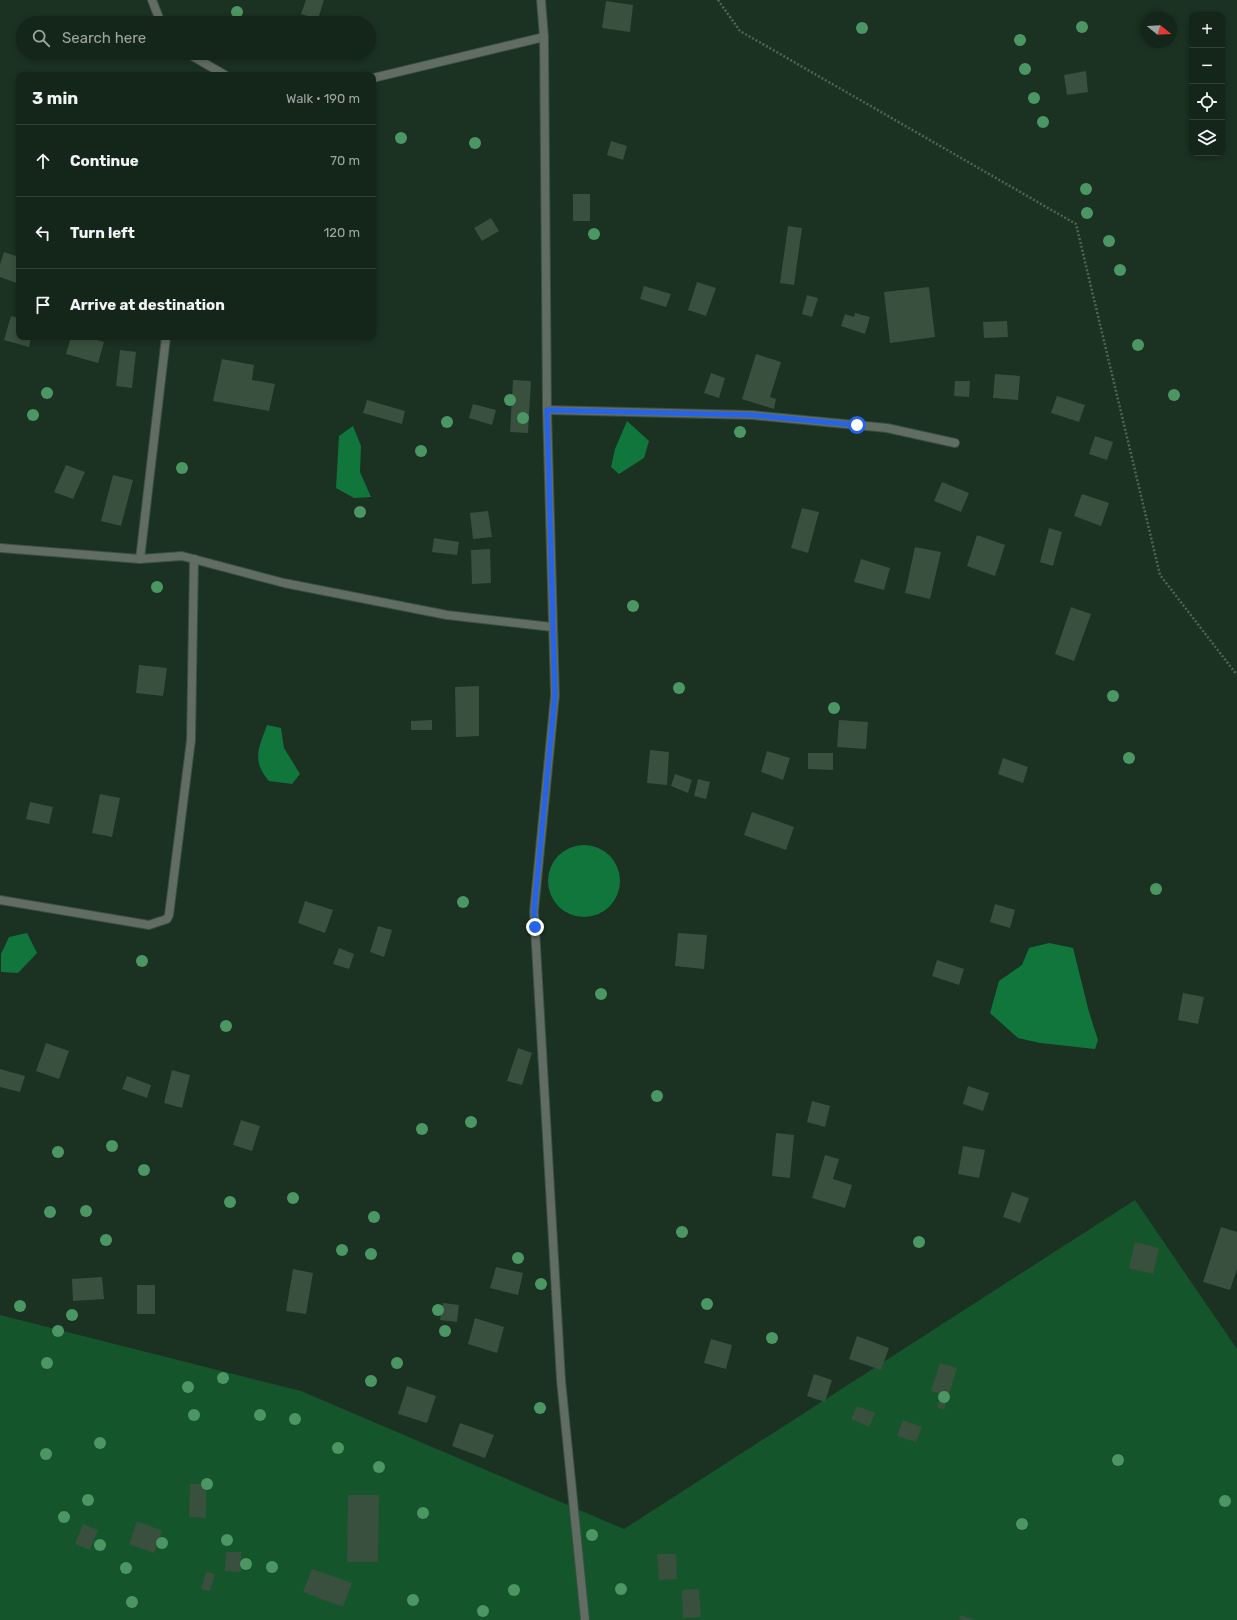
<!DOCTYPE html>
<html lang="en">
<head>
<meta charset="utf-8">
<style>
	:root { --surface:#142519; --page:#1d2d22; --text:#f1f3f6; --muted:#9da5a2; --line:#334238 }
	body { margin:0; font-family:Rubik,sans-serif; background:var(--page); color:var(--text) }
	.controls { position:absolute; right:12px; top:12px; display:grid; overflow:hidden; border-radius:8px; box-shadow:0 2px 6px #0003 }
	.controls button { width:36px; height:36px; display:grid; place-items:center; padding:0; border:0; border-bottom:1px solid var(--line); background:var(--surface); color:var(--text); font:20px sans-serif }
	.compass { position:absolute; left:1141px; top:12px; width:36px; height:36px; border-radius:50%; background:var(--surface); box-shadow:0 2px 6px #0003; rotate:108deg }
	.stop { position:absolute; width:12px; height:12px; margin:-9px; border:3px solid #2563eb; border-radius:50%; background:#fff }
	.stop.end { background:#2563eb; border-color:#fff; box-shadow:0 1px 4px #0008 }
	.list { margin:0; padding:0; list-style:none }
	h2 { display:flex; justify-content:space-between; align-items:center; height:52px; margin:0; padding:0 16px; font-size:17px }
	h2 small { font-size:13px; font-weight:400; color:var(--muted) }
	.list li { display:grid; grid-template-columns:26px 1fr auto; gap:12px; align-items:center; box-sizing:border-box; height:72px; padding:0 16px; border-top:1px solid var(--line) }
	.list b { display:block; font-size:15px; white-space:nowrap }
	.list em { font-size:13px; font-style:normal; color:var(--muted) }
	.icon { flex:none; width:22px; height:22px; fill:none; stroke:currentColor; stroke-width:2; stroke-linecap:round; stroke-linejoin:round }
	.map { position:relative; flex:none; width:1237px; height:1620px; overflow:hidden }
	.search { position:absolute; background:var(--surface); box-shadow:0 2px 6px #0003; left:16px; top:16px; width:360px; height:44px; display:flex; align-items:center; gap:10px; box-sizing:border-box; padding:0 14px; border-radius:22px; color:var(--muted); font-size:15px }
	.panel { position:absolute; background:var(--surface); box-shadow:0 2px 6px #0003; left:16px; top:72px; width:360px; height:268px; border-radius:8px }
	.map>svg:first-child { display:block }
	.green { fill:#14552c }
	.water { fill:#11763c }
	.building { fill:#39503e }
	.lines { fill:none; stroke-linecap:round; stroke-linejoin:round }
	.minor-casing { stroke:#3a4f40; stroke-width:10 }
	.tertiary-casing { stroke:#3a4f40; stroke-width:10 }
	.path { stroke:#506355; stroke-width:2.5; stroke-dasharray:2 2; stroke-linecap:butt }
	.minor { stroke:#616c63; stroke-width:8 }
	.tertiary { stroke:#616c63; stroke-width:8 }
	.tree { fill:#4b9662 }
	.route { stroke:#2563eb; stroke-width:5 }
</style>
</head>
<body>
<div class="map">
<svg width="1237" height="1620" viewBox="0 0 1237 1620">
	<rect width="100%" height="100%" fill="#1b3121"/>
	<!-- green -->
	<polygon class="green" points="1135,1200 1237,1349 1237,1620 0,1620 0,1315 301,1391 624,1529"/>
	<!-- water -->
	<g class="water">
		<polygon points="627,421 649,441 644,458 619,474 611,467 615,449"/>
		<polygon points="353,426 361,446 360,472 371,497 354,498 336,488 339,436"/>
		<path d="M 267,725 L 281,728 L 284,748 L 300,774 L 292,784 L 269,781 C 251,760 259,748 267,725 Z"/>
		<circle cx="584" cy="881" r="36"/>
		<polygon points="27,933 37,953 18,973 1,972 1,954 9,937"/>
		<polygon points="1049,943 1073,948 1089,1012 1098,1040 1095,1049 1040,1043 1018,1038 990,1013 999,981 1022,965 1029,948"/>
	</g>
	<!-- building -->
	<g class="building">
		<polygon points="306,0 324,0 318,19 301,14"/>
		<polygon points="606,1 633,5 630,32 602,28"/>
		<polygon points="1086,71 1088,92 1067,95 1064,75"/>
		<polygon points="611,141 627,146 623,160 607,155"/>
		<rect x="573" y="194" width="17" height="27"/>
		<polygon points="491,218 499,231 482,241 474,228"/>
		<polygon points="788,226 802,228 794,285 780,283"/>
		<polygon points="4,252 19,257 19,284 0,277 0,264"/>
		<polygon points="697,282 716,288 706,316 688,310"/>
		<polygon points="644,286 671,294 666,307 640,299"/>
		<polygon points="929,287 935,337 890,343 884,292"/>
		<polygon points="807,295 818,298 812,317 802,314"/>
		<polygon points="855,313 870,317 865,334 841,326 845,314 854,317"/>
		<polygon points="11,316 19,318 19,337 31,337 29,347 4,340"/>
		<polygon points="1007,321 1008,337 984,338 983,322"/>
		<polygon points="71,337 88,337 104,342 98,363 66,354"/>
		<polygon points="120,350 136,352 132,388 116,386"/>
		<polygon points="756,354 781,362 770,397 776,399 774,409 742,399"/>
		<polygon points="222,359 254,365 252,380 275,384 269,411 213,401"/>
		<polygon points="711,373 725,378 719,398 704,393"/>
		<polygon points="995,374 1020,376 1018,400 993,398"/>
		<polygon points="513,380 531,381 528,433 510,432"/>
		<polygon points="955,381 970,381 969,397 954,396"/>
		<polygon points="1057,396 1085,405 1079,422 1051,413"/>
		<polygon points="367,400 405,411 402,424 363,413"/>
		<polygon points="473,404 496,410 492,425 469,418"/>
		<polygon points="1095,436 1113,442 1107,460 1089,454"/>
		<polygon points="66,465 85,472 73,499 54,492"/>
		<polygon points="113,475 133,480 121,526 101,521"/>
		<polygon points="942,482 969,493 961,512 934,501"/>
		<polygon points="1082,494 1109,503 1101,526 1074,516"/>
		<polygon points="802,508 819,512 808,553 791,548"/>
		<polygon points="488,511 492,537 473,539 470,513"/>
		<polygon points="1049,528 1062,532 1053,566 1040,562"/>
		<polygon points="977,535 1005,545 995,576 967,566"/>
		<polygon points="434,538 459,542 457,555 432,552"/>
		<polygon points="915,547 941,552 930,599 905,593"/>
		<polygon points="490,549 491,583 472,584 471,550"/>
		<polygon points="861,559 890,568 884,590 854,582"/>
		<polygon points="1071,607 1091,614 1074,661 1055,654"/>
		<polygon points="139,665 167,668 163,696 136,693"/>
		<polygon points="479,686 479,736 456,737 455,687"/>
		<polygon points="432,720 432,730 411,730 411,721"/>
		<polygon points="839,720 868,722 866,749 837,747"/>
		<polygon points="650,750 669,752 667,785 647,783"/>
		<polygon points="767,751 790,758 783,780 761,772"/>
		<polygon points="808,753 833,753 833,770 808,769"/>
		<polygon points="1003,758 1028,767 1023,783 998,774"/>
		<polygon points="675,774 692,780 688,793 671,786"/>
		<polygon points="698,779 710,782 706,799 694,796"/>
		<polygon points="100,794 120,798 112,837 92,833"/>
		<polygon points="30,802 53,807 49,824 26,819"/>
		<polygon points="752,812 794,827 786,850 744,835"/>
		<polygon points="305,901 333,910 325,933 298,923"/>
		<polygon points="995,904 1015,910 1010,928 990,922"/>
		<polygon points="378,926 392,930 384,957 370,952"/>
		<polygon points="678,933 707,935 704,969 675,966"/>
		<polygon points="339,948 354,954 349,969 333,964"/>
		<polygon points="937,960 964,969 959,985 932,976"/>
		<polygon points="1183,993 1204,997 1198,1024 1178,1020"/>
		<polygon points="46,1043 69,1051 59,1079 36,1071"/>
		<polygon points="518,1048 532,1053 522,1085 507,1081"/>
		<polygon points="0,1069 25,1076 20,1092 0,1087"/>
		<polygon points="172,1070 190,1075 182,1108 164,1103"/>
		<polygon points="127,1076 151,1085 147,1098 122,1089"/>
		<polygon points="968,1086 989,1093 983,1111 963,1104"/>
		<polygon points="812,1101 830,1106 825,1127 807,1122"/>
		<polygon points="241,1120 260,1126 252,1151 233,1145"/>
		<polygon points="776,1133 794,1135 790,1178 772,1176"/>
		<polygon points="963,1146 985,1150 979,1178 958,1174"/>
		<polygon points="825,1155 839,1159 833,1179 852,1185 845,1208 812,1198"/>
		<polygon points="1012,1192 1029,1198 1020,1223 1003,1217"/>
		<polygon points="1221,1227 1237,1232 1237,1269 1230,1290 1203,1282"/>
		<polygon points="1135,1242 1159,1248 1153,1274 1129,1268"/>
		<polygon points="496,1267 523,1273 518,1295 490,1288"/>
		<polygon points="293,1269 313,1273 306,1314 286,1311"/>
		<polygon points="102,1277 104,1299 73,1301 72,1279"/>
		<rect x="137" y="1285" width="18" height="29"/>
		<polygon points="443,1303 459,1305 457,1322 440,1320"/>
		<polygon points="475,1318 504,1327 497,1353 468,1344"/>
		<polygon points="857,1336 889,1348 881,1370 849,1359"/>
		<polygon points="711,1339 732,1345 726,1369 704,1363"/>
		<polygon points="940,1363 957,1368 944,1410 937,1407 941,1394 931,1391"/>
		<polygon points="814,1374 832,1380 825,1402 807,1396"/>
		<polygon points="407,1386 436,1396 427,1423 398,1414"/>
		<polygon points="857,1406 875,1413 869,1427 851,1419"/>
		<polygon points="903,1420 922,1427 916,1442 897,1436"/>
		<polygon points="460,1423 494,1435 485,1458 452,1446"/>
		<polygon points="190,1484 206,1484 206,1518 189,1517"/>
		<polygon points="348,1495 379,1495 378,1562 347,1562"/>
		<polygon points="137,1521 162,1531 154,1553 129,1544"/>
		<polygon points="83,1524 98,1530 90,1550 75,1544"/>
		<polygon points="226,1552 241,1552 241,1572 225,1571"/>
		<polygon points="657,1554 676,1554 677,1579 659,1580"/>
		<polygon points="312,1569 352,1583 343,1607 303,1592"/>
		<polygon points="206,1572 215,1574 210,1591 201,1589"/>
		<polygon points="699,1589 701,1617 683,1618 682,1590"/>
		<polygon points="961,1615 975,1620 959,1620"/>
	</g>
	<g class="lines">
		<!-- minor casing -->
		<g class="minor-casing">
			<g id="minor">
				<polyline points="152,0 161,23"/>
				<polyline points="187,53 225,75"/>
				<polyline points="373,78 544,37"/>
				<polyline points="547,410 752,415 887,428 955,443"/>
				<polyline points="0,548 140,559 182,556 284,583 447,615 552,627"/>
				<polyline points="140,559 166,337"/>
				<polyline points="0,900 149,925 167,919 169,915 191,740 194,559"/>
			</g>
		</g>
		<!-- tertiary casing -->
		<g class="tertiary-casing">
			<polyline id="tertiary" points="541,0 544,37 547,410 555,695 534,911 561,1380 585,1620"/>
		</g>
		<!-- path -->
		<polyline class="path" points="718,0 740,31 1076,224 1160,575 1237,675"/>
		<!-- minor -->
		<use href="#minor" class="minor"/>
		<!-- tertiary -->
		<use href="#tertiary" class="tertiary"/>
	</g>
	<!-- trees -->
	<g class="tree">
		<circle cx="237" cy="12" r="6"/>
		<circle cx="1082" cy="27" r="6"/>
		<circle cx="862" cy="28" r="6"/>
		<circle cx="1020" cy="40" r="6"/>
		<circle cx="1025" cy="69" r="6"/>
		<circle cx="1034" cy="98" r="6"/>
		<circle cx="1043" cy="122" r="6"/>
		<circle cx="401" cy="138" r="6"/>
		<circle cx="475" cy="143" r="6"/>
		<circle cx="1086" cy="189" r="6"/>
		<circle cx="1087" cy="213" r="6"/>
		<circle cx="594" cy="234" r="6"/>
		<circle cx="1109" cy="241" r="6"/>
		<circle cx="1120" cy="270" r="6"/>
		<circle cx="1138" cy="345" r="6"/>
		<circle cx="47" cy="393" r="6"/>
		<circle cx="1174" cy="395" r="6"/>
		<circle cx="510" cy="400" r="6"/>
		<circle cx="33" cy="415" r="6"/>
		<circle cx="523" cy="418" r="6"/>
		<circle cx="447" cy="422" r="6"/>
		<circle cx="740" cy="432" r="6"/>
		<circle cx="421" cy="451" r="6"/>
		<circle cx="182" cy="468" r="6"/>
		<circle cx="360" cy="512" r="6"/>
		<circle cx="157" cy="587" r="6"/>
		<circle cx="633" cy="606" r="6"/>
		<circle cx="679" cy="688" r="6"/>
		<circle cx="1113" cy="696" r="6"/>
		<circle cx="834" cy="708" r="6"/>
		<circle cx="1129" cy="758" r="6"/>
		<circle cx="1156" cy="889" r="6"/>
		<circle cx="463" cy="902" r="6"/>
		<circle cx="142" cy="961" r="6"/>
		<circle cx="601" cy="994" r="6"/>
		<circle cx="226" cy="1026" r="6"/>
		<circle cx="657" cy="1096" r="6"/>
		<circle cx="471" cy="1122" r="6"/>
		<circle cx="422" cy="1129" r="6"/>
		<circle cx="112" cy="1146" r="6"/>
		<circle cx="58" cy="1152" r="6"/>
		<circle cx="144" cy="1170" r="6"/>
		<circle cx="293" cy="1198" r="6"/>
		<circle cx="230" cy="1202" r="6"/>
		<circle cx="86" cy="1211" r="6"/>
		<circle cx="50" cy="1212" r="6"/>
		<circle cx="374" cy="1217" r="6"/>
		<circle cx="682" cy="1232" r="6"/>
		<circle cx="106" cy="1240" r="6"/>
		<circle cx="919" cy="1242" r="6"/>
		<circle cx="342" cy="1250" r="6"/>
		<circle cx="371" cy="1254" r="6"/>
		<circle cx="518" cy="1258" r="6"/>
		<circle cx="541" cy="1284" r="6"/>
		<circle cx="707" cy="1304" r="6"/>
		<circle cx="20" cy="1306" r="6"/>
		<circle cx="438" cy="1310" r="6"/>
		<circle cx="72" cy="1315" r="6"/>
		<circle cx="58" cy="1331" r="6"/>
		<circle cx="445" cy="1331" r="6"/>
		<circle cx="772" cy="1338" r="6"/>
		<circle cx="47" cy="1363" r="6"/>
		<circle cx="397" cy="1363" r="6"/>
		<circle cx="223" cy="1378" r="6"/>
		<circle cx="371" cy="1381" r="6"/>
		<circle cx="188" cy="1387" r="6"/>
		<circle cx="944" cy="1397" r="6"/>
		<circle cx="540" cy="1408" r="6"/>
		<circle cx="194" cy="1415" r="6"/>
		<circle cx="260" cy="1415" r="6"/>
		<circle cx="295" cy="1419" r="6"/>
		<circle cx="100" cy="1443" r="6"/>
		<circle cx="338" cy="1448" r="6"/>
		<circle cx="46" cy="1454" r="6"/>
		<circle cx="1118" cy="1460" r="6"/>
		<circle cx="379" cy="1467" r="6"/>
		<circle cx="207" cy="1484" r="6"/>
		<circle cx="88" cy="1500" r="6"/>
		<circle cx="1225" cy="1501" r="6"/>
		<circle cx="423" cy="1513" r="6"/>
		<circle cx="64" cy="1517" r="6"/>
		<circle cx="1022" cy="1524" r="6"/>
		<circle cx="592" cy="1535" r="6"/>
		<circle cx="227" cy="1540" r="6"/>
		<circle cx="162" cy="1543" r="6"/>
		<circle cx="100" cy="1545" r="6"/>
		<circle cx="246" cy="1564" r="6"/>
		<circle cx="272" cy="1567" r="6"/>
		<circle cx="126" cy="1568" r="6"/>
		<circle cx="621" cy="1589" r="6"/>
		<circle cx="514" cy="1590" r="6"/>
		<circle cx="413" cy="1600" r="6"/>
		<circle cx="132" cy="1602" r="6"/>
		<circle cx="483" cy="1611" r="6"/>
	</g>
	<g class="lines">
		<!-- route -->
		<polyline class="route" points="535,927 534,911 555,695 547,410 752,415 857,425"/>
	</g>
</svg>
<div class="controls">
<button>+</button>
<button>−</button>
<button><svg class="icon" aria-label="locate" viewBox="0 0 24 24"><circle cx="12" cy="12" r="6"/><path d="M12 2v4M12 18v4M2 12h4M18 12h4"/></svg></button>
<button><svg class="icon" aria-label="layers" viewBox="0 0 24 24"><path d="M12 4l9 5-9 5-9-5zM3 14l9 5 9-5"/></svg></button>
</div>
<svg class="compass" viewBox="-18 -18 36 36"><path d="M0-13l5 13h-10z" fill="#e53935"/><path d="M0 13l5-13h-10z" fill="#9da5a2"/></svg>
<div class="stop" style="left:857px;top:425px"></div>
<div class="stop end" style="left:535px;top:927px"></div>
<div class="search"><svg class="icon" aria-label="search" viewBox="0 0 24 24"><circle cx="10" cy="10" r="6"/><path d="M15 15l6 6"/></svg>Search here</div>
<section class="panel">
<h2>3 min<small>Walk · 190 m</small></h2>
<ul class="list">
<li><svg class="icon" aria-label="ahead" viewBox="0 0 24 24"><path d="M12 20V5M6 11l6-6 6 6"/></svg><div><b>Continue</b></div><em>70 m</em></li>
<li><svg class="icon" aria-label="left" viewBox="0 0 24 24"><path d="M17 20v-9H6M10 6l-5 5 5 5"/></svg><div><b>Turn left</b></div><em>120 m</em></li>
<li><svg class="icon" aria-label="arrive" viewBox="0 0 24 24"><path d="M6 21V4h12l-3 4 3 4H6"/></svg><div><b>Arrive at destination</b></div></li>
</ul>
</section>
</div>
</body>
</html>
